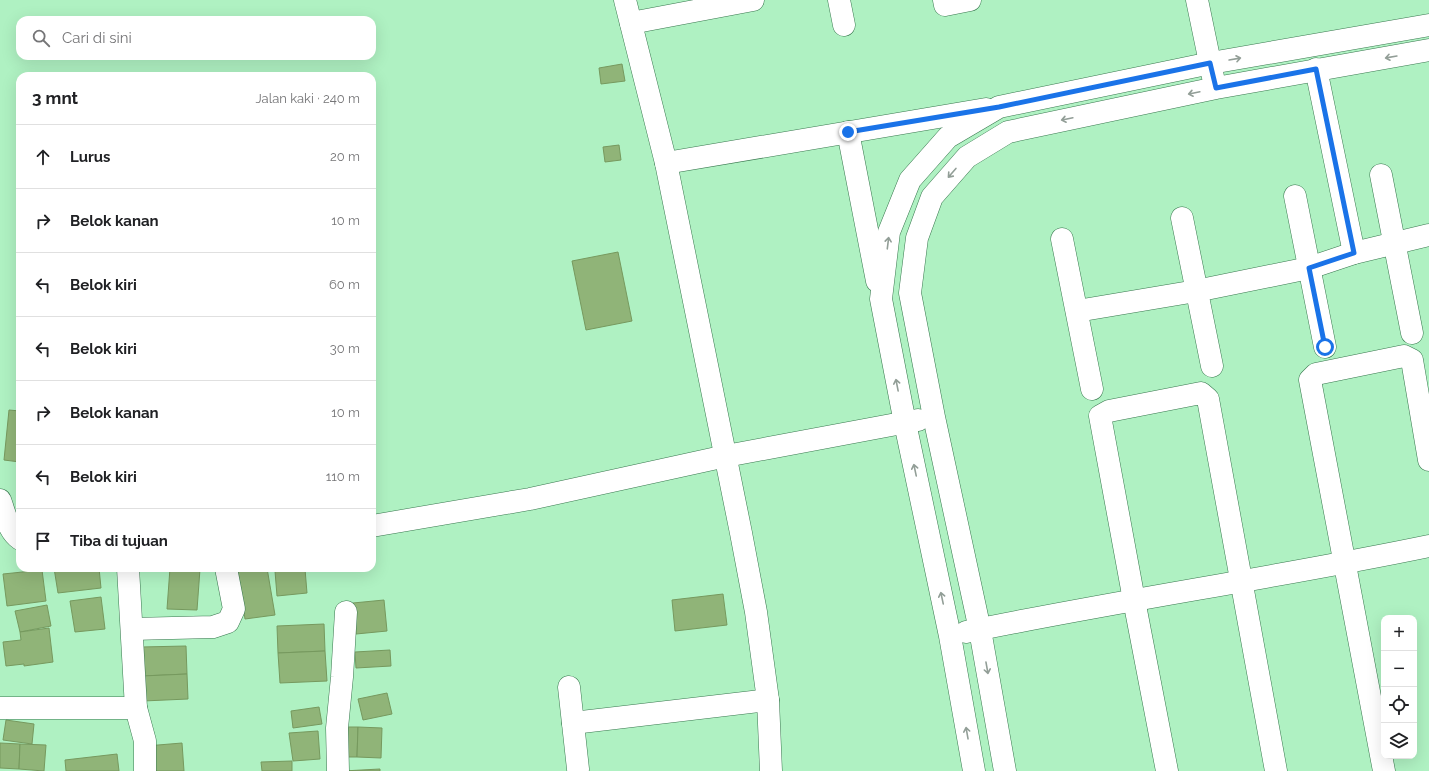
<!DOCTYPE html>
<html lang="id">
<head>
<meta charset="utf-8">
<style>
	:root { --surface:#fff; --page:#f2f2f2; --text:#202124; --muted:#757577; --line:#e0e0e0 }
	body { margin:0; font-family:Raleway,sans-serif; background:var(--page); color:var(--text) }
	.controls { position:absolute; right:12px; bottom:12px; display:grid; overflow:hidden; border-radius:8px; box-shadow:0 4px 16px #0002 }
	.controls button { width:36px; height:36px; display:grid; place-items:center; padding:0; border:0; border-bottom:1px solid var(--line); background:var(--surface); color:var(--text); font:20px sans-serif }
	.stop { position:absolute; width:12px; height:12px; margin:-9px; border:3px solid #1a73e8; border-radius:50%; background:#fff }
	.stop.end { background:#1a73e8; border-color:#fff; box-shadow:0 1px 4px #0008 }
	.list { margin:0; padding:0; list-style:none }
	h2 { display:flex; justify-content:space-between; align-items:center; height:52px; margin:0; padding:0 16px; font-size:17px }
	h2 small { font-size:13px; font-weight:400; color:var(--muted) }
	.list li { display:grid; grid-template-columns:26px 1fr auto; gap:12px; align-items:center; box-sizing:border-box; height:64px; padding:0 16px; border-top:1px solid var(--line) }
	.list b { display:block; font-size:15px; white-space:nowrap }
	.list em { font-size:13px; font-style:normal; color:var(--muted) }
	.icon { flex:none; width:22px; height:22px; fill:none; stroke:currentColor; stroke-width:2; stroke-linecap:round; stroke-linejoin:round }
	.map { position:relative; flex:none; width:1429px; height:771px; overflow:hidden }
	.search { position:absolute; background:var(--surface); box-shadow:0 4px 16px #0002; left:16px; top:16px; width:360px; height:44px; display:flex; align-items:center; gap:10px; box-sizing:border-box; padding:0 14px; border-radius:12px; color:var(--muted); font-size:15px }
	.panel { position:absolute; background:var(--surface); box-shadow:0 4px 16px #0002; left:16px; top:72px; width:360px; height:500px; border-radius:12px }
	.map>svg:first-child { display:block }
	.building { fill:#90b478; stroke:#76995e }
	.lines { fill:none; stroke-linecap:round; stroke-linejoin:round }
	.minor-casing { stroke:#39784f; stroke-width:23 }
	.minor { stroke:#fff; stroke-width:22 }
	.oneway { stroke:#929e97 }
	.route { stroke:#1a73e8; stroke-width:5 }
</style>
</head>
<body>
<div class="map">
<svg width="1429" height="771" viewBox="0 0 1429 771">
	<rect width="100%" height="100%" fill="#aff1c2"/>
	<!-- building -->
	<g class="building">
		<polygon points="622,64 625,81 601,84 599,68"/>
		<polygon points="619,145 621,160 605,162 603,147"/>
		<polygon points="618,252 632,321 586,330 572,261"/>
		<polygon points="9,410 20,411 20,462 4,460"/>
		<polygon points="54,568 99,568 101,588 58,593"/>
		<polygon points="170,568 200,569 197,610 167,609"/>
		<polygon points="237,568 267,568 275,615 245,619"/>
		<polygon points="305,569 307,593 277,596 275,571"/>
		<polygon points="42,570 46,601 7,606 3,574"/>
		<polygon points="723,594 727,625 675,631 672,600"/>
		<polygon points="101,597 105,629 75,632 70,601"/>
		<polygon points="384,600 387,631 356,634 353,603"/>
		<polygon points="47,605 51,626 20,632 15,611"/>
		<polygon points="324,624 325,651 278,653 277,626"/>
		<polygon points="49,628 53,662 24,666 24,664 6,666 3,642 21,640 20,632"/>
		<polygon points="186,646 187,674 142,676 141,647"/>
		<polygon points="390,650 391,666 356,668 355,652"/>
		<polygon points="325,651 327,681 280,683 278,653"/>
		<polygon points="187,674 188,699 143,701 142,676"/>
		<polygon points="387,693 392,714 363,720 358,699"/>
		<polygon points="319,707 322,724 293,728 291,711"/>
		<polygon points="6,720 34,724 32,744 3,740"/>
		<polygon points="345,727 358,727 357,757 344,757"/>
		<polygon points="358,727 382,728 381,758 357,757"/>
		<polygon points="318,731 320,759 293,761 289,733"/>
		<polygon points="0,743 20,744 19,769 0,768"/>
		<polygon points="182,743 184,771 151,771 146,746"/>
		<polygon points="20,744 46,745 44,771 19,769"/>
		<polygon points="117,754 119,771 66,771 65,760"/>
		<polygon points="292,761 292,771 262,771 261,762"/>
		<polygon points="380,769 380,771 343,771"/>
	</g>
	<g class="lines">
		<!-- minor casing -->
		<g class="minor-casing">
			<g id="minor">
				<polyline points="625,0 666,163 741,533 756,612 768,700 771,771"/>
				<polyline points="839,0 844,25"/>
				<polyline points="944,0 945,5 970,0"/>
				<polyline points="1197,0 1213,77"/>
				<polyline points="631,23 753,0"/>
				<polyline points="1316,69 1354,253"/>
				<polyline points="848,132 877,281"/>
				<polyline points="666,163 986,109"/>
				<polyline points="1381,175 1412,333"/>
				<polyline points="1295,196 1325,347"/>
				<polyline points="1182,218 1212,366"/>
				<polyline points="1062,239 1092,389"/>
				<polyline points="1077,311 1196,291 1309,268 1354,253 1429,235"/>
				<path d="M 0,500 C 5,513 8,531 20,539"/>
				<polyline points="372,526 530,499 726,456 918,420"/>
				<polyline points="128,568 136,708 145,741 145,771"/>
				<polyline points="132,629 213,627 228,622 234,609 226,568"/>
				<path d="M 966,632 C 1120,600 1275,578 1429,546"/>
				<polyline points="569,687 578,769"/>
				<polyline points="0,708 136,708"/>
				<polyline points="573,723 768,700"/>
				<polyline points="338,771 337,728 342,677 346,612"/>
				<polyline points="974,771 950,636 905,423 881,299 889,232 910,180 948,137 999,107 1211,63 1429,25"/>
				<polyline points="1005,771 980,630 934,417 910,293 917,238 932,197 967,157 1008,132 1216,88 1429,50"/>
				<polyline points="1167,771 1134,600 1100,416 1109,411 1201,393 1208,399 1276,771"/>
				<polyline points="1384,771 1310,380 1316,374 1404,356 1412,360 1429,460"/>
			</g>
		</g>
		<!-- minor -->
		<use href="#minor" class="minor"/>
	</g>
	<!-- one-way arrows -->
	<defs><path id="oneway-shaft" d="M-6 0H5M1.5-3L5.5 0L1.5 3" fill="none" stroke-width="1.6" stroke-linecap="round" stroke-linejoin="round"/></defs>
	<g class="oneway">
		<use href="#oneway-shaft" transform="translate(1391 57) rotate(170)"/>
		<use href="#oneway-shaft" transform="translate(1235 59) rotate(-10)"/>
		<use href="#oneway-shaft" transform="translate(1194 93) rotate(168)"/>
		<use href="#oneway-shaft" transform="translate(1067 119) rotate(168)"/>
		<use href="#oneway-shaft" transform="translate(952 173) rotate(131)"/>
		<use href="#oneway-shaft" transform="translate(888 243) rotate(-83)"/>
		<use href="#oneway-shaft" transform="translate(897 385) rotate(-101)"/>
		<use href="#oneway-shaft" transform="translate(915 470) rotate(-102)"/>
		<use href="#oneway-shaft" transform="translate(942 598) rotate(-102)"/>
		<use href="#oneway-shaft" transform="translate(987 668) rotate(80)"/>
		<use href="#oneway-shaft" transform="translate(967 733) rotate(-100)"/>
	</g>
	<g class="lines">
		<!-- route -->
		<polyline class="route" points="848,132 999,107 1210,63 1216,88 1316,69 1354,253 1309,268 1325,347"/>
	</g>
</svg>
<div class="controls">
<button>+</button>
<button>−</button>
<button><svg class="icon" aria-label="locate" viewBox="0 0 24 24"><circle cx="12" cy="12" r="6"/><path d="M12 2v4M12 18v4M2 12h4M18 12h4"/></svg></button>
<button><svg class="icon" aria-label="layers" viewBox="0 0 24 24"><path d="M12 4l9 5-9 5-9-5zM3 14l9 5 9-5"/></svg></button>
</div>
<div class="stop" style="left:1325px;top:347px"></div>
<div class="stop end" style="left:848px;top:132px"></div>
<div class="search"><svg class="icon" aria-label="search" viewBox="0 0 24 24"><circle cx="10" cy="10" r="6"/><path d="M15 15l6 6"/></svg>Cari di sini</div>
<section class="panel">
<h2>3 mnt<small>Jalan kaki · 240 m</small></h2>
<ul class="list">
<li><svg class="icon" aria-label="ahead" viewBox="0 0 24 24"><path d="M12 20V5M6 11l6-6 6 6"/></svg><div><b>Lurus</b></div><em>20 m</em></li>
<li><svg class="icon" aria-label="right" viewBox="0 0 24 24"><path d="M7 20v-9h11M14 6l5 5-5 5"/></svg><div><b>Belok kanan</b></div><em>10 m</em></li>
<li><svg class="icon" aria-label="left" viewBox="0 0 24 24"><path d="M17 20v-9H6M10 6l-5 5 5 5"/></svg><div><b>Belok kiri</b></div><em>60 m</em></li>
<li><svg class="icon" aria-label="left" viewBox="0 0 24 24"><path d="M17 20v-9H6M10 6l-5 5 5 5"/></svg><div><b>Belok kiri</b></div><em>30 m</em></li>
<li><svg class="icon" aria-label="right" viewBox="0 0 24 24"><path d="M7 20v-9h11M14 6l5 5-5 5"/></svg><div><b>Belok kanan</b></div><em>10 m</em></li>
<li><svg class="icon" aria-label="left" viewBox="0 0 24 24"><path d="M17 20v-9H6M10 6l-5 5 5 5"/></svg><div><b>Belok kiri</b></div><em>110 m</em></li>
<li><svg class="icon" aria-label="arrive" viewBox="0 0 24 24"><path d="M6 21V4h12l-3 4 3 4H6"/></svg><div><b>Tiba di tujuan</b></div></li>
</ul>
</section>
</div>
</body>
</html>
